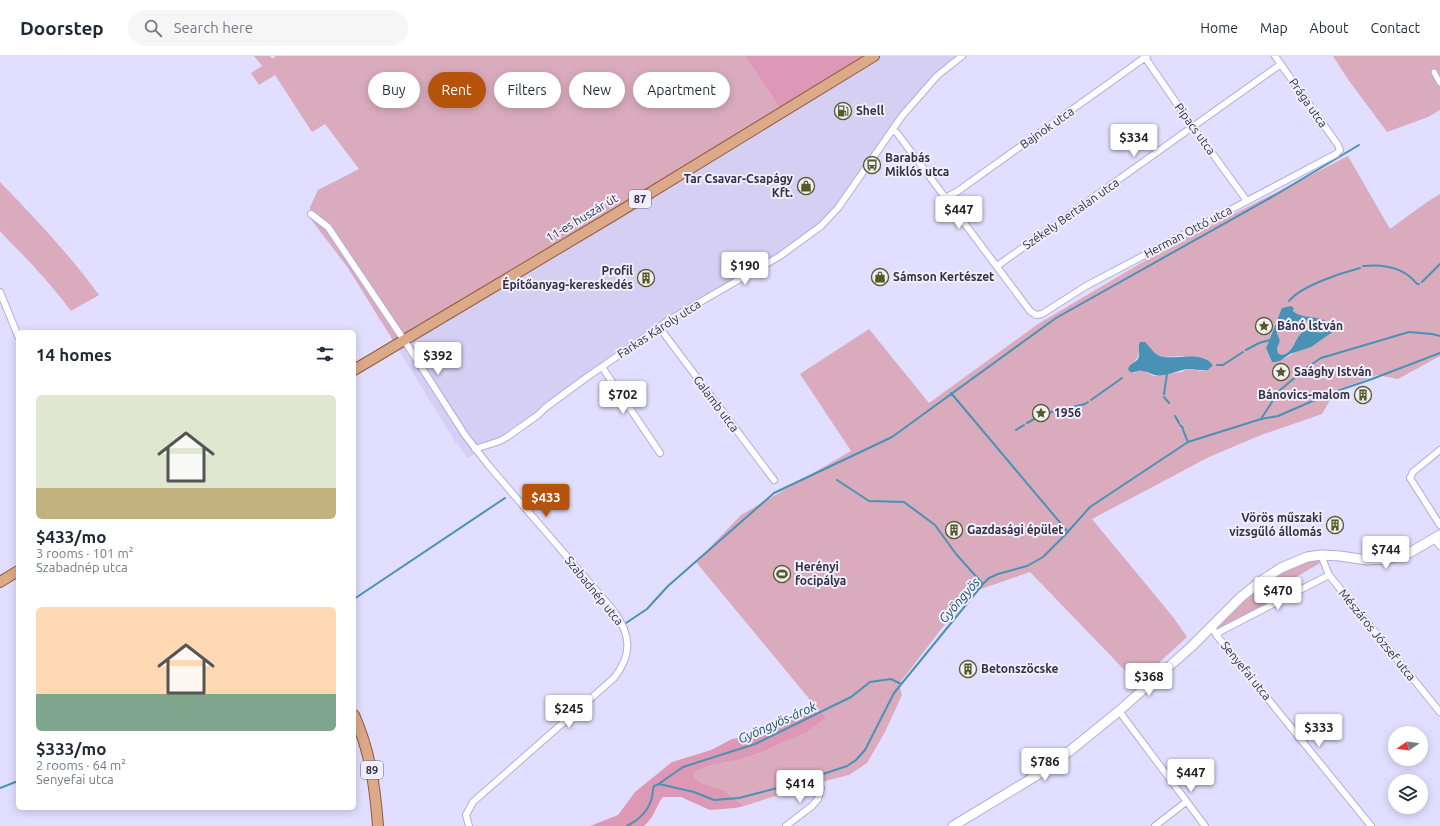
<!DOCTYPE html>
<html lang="en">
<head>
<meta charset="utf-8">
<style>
  body { margin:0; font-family:Ubuntu,sans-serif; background:#f6f6f7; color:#1f2937; height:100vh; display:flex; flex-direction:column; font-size:15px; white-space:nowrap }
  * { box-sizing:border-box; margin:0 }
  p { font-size:13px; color:#747a83 }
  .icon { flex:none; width:22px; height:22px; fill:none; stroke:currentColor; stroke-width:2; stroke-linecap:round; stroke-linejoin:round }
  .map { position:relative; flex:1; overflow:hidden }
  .drawer { position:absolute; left:16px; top:274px; width:340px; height:480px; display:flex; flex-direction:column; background:#fff; border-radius:6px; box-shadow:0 2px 10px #0003 }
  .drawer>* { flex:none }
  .banner { position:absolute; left:368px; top:16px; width:380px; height:36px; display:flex; gap:8px }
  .needle { width:26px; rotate:257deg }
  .buttons { position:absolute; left:1388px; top:670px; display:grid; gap:8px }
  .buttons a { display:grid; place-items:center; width:40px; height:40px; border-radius:50%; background:#fff; box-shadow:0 2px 10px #0003; font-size:20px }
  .price { position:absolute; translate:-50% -34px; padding:0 9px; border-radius:4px; background:#fff; color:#222; font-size:13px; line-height:26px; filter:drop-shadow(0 1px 2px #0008) }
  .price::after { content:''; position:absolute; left:50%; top:24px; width:12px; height:9px; margin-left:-6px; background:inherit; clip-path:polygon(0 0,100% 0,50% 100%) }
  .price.current { background:#b45309; color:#fff }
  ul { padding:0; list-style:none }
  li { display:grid; align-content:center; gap:8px; height:212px; padding:0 20px }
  li span { display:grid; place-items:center; height:124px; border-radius:6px; color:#555 }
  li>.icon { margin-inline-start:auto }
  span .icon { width:72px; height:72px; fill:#fffc; stroke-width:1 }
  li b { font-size:17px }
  h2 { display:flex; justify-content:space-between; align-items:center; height:48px; padding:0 20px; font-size:17px }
  .pill { padding:0 14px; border-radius:18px; background:#fff; box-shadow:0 2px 10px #0003; font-size:14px; line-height:36px }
  .pill.current { background:#b45309; color:#fff }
  header { display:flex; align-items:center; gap:24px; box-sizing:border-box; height:56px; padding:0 20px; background:#fff; border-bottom:1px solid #e0e1e3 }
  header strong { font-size:19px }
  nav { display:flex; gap:22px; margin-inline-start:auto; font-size:14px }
  .search { width:280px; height:36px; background:#f6f6f7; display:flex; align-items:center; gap:10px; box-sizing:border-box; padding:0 14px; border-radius:22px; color:#747a83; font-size:15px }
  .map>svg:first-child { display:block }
  .built { fill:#d5cff4 }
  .green { fill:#d9abbd; fill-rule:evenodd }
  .forest { fill:#dd98b5 }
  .water { fill:#4992b5; fill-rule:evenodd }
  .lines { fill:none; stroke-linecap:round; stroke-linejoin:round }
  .stream { stroke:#4992b5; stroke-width:2 }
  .pedestrian-casing { stroke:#b3abe0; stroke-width:7 }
  .minor-casing { stroke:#b3abe0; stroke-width:8 }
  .secondary-casing { stroke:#b3abe0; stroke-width:11 }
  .primary-casing { stroke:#925a3e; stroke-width:12 }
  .pedestrian { stroke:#fff; stroke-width:5 }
  .minor { stroke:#fff; stroke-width:6 }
  .secondary { stroke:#fff; stroke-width:9 }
  .primary { stroke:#dcaa89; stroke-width:10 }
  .labels { text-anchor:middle; stroke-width:4; stroke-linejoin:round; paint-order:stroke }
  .shield { fill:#efeef9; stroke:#6c697c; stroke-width:1 }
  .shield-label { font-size:11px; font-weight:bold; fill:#343046 }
  .street-label { font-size:12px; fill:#343046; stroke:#efeef9 }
  .poi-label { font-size:12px; font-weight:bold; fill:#343046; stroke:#efeef9; text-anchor:start }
  .water-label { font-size:13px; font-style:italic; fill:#16506a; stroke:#efeef9 }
</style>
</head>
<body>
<header>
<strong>Doorstep</strong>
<div class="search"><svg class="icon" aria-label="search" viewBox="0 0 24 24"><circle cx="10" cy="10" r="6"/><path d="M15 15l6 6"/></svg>Search here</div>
<nav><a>Home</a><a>Map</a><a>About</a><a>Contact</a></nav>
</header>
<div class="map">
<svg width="1440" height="770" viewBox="0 0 1440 770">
  <rect width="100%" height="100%" fill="#e2deff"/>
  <path class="built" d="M868 0H958L936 19 836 150 821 166 795 186 468 402 454 384 394 286Z"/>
  <path class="green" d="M254 0H270L272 3 276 0H745L780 52 673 121 394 286 348 212 310 162V151L318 134 359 113 325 68 312 76 275 19 259 29 251 17 262 10Z
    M1333 0H1440V54L1428 61 1387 76 1347 22Z
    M1348 100 1390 173 1427 146 1440 138V300L1398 323 1377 319 1356 327 1336 334 1322 358 1261 379 1209 401 1092 463 1173 561 1187 581 1137 627 1030 516 969 537 899 628 902 639 885 676 867 707 849 719 817 727 744 750 724 734 702 727 694 721V716L712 709 739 704 763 696 784 686 825 662 696 506 741 459 851 395 800 318 869 273 929 347 1038 268 1163 194ZM1294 252 1293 255C1298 259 1305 262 1311 261L1334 275 1280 305 1276 306H1272L1266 292 1277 263ZM1140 286H1145L1154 297 1163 301 1183 300 1213 308 1208 314 1202 315 1188 313 1181 316 1154 320 1144 315H1139L1134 317 1130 309C1139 303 1140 297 1140 286Z
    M0 126C35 162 69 198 99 239L71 255C60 240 48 226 35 212 24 199 11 188 0 175Z
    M1302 263 1322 271 1325 273 1324 276C1317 278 1311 272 1305 275 1294 279 1296 297 1281 299L1278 297 1277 292 1280 285 1277 277 1279 271C1283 269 1285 271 1289 270 1294 270 1298 266 1302 263Z
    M1319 503 1320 507 1286 527 1288 538 1219 576 1214 572 1261 528 1264 533 1277 526 1274 519 1296 508Z"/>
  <path class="forest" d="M745 0H868L780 52Z
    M813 647 826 662 806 676 763 696 739 704 712 709 694 716V721L702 727 724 734 744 750 735 752 710 754 681 741H663C658 747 657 752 653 759 651 763 648 766 644 770H590L618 759 635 736 672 706 711 694 732 683 758 678 782 666Z"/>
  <path class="water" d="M1291 250 1294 252 1293 255C1301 262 1311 260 1320 263 1325 264 1330 267 1335 269L1336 272 1334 275 1311 291 1290 298 1280 305 1276 306H1272L1266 292 1282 252ZM1302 263 1322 271 1325 273 1324 276C1317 278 1311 272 1305 275 1294 279 1296 297 1281 299L1278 297 1277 292 1280 285 1277 277 1279 271C1283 269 1285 271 1289 270 1294 270 1298 266 1302 263Z
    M1140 286H1145C1151 292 1155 300 1164 301 1178 303 1202 295 1213 309L1208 314C1200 315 1195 313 1189 313 1182 313 1171 318 1164 319 1153 321 1151 316 1142 315 1138 314 1135 317 1130 316L1128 313C1130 307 1135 307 1138 303 1141 297 1137 292 1140 286Z"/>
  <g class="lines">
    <path class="stream" d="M1363 210C1383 208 1404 211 1417 228H1419
      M1422 226 1440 208
      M1289 245C1301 230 1341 217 1360 212
      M1246 294 1259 287 1270 284
      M1217 309H1223L1243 296
      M951 337 1068 476
      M1164 338 1167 318
      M1164 341 1169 347
      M1091 344 1122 322
      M1047 357 1085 348 1088 346
      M1175 360 1179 367
      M1261 363 1279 335 1306 312 1321 302 1409 276 1432 278 1440 280
      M1027 367 1044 358
      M1180 369 1183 372
      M1016 374 1024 369
      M1183 374 1188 386
      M837 424 869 445 904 446 935 469 956 498 982 527
      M354 543 505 442
      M626 567 647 553 668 530 774 437 892 381 1056 262 1277 138 1359 89
      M660 727 683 711 755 688 851 641 870 626 891 623 901 628
      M0 732 18 725
      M627 770C637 765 647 756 651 745 653 740 652 735 654 730L659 728 694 736 714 744 739 742 793 728 847 710 856 704 865 694 894 637 983 528 989 522 998 518 1027 510 1043 501 1065 479 1090 451 1188 386 1261 363 1278 360 1331 337 1372 323 1440 297"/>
    <g class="pedestrian-casing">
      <path id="pedestrian" d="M1434 16 1440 27"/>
    </g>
    <g class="minor-casing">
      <path id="minor" d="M1144 0 1193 71 1247 145
        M892 74 897 77 1030 255 1036 259 1042 258 1086 230 1336 98 1340 94 1338 89 1275 0
        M945 142 958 135 1147 0
        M311 158 328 171 404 284 465 379 489 410 613 554C631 578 633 598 614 622L473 746 466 759 469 770
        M997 210 1281 8
        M0 236 18 280
        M659 271 774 424
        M602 311 660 397
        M475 393 500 385 507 381 538 359 545 352 583 324 669 264 780 200 821 170 838 152 902 60 937 20 962 0
        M1440 394 1413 416 1410 422 1440 469
        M1434 483 1440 490
        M1321 499 1329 519 1440 656
        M1212 571 1217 580 1371 770
        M1217 580 1219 576 1329 519
        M1119 655 1205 770
        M786 770 812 750 818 743 821 732
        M1155 770 1186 746"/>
    </g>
    <g class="secondary-casing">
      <path id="secondary" d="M953 770 1034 721 1071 694 1119 655 1191 591 1241 541 1261 525 1281 512 1307 501 1321 499 1340 500 1367 504 1388 503 1409 497 1440 479"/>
    </g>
    <g class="primary-casing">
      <path id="primary" d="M354 314 614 159 874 0
        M0 526 18 515
        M354 659C370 695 375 730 378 770"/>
    </g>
    <use href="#pedestrian" class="pedestrian"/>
    <use href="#minor" class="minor"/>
    <use href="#secondary" class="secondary"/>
    <use href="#primary" class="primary"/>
  </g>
  <defs>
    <g id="fuel-ring" transform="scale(0.9)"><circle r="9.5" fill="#efeef9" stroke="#575a27" stroke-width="1.5"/><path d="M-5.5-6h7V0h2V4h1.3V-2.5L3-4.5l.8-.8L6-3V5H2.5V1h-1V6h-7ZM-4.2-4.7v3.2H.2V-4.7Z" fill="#575a27"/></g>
    <g id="bus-ring" transform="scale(0.9)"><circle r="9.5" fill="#efeef9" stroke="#575a27" stroke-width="1.5"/><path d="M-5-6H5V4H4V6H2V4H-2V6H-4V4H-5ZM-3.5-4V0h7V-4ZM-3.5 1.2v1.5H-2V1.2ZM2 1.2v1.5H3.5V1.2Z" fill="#575a27"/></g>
    <g id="shop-ring" transform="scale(0.9)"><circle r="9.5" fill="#efeef9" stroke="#575a27" stroke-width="1.5"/><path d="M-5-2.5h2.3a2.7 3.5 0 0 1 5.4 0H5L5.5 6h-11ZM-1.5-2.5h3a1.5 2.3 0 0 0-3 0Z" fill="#575a27"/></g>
    <g id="building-ring" transform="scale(0.9)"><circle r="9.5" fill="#efeef9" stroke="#575a27" stroke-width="1.5"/><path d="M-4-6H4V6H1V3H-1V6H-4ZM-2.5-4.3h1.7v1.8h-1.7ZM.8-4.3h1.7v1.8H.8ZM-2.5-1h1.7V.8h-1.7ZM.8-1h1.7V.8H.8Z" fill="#575a27"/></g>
    <g id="sight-ring" transform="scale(0.9)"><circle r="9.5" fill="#efeef9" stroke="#575a27" stroke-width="1.5"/><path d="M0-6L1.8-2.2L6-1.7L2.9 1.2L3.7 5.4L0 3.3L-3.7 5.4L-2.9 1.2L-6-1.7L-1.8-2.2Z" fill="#575a27"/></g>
    <g id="stadium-ring" transform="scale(0.9)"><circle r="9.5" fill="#efeef9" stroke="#575a27" stroke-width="1.5"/><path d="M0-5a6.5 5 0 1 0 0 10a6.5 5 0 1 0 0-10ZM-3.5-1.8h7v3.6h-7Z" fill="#575a27"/></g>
  </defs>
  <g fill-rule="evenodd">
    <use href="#fuel-ring" x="843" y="55"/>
    <use href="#bus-ring" x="872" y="109"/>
    <use href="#shop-ring" x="806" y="130"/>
    <use href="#shop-ring" x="880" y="221"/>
    <use href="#building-ring" x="646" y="222"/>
    <use href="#sight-ring" x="1264" y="270"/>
    <use href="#sight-ring" x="1281" y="316"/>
    <use href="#building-ring" x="1363" y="339"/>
    <use href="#sight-ring" x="1041" y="357"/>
    <use href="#building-ring" x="1335" y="469"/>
    <use href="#building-ring" x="954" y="474"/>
    <use href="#stadium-ring" x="782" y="518"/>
    <use href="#building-ring" x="968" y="613"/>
  </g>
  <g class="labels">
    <g class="shield">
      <rect x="629" y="134" width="22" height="18" rx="3"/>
      <rect x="361" y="705" width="22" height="18" rx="3"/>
    </g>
    <g class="shield-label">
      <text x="640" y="147">87</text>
      <text x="372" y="718">89</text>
    </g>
    <g class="street-label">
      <text transform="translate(1308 47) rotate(55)" y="4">Prága utca</text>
      <text transform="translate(1047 72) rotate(-35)" y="4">Bajnok utca</text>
      <text transform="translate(1195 73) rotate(54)" y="4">Pipacs utca</text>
      <text transform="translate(1071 158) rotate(-35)" y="4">Székely Bertalan utca</text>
      <text transform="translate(582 162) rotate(-31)" y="4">11-es huszár út</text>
      <text transform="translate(1188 176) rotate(-28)" y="4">Herman Ottó utca</text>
      <text transform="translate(659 273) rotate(-33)" y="4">Farkas Károly utca</text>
      <text transform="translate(716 348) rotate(53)" y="4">Galamb utca</text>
      <text transform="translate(594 535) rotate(51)" y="4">Szabadnép utca</text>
      <text transform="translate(1377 579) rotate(51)" y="4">Mészáros József utca</text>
      <text transform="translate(1246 615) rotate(51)" y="4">Senyefai utca</text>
    </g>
    <g class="poi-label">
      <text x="856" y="59">Shell</text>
      <text x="885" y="106">Barabás<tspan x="885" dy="14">Miklós utca</tspan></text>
      <text x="793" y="127" text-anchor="end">Tar Csavar-Csapágy<tspan x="793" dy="14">Kft.</tspan></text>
      <text x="633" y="219" text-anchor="end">Profil<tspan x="633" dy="14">Építőanyag-kereskedés</tspan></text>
      <text x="893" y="225">Sámson Kertészet</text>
      <text x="1277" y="274">Bánó lstván</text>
      <text x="1294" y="320">Saághy István</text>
      <text x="1350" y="343" text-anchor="end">Bánovics-malom</text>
      <text x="1054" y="361">1956</text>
      <text x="1322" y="466" text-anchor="end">Vörös műszaki<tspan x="1322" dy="14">vizsgűló állomás</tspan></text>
      <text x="967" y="478">Gazdasági épület</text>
      <text x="795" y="515">Herényi<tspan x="795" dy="14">focipálya</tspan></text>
      <text x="981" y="617">Betonszöcske</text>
    </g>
    <g class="water-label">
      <text transform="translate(959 544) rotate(-49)" y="5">Gyöngyös</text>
      <text transform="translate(777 666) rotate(-24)" y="5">Gyöngyös-árok</text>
    </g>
  </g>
</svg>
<div class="buttons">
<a><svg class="needle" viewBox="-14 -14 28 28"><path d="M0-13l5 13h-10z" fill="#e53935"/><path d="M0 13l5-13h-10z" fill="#747a83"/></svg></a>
<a><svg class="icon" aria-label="layers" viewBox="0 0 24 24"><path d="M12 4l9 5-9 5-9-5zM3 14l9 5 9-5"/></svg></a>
</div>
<b class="price" style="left:1134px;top:102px">$334</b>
<b class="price" style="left:959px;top:174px">$447</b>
<b class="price" style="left:745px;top:230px">$190</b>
<b class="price" style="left:438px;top:320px">$392</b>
<b class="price" style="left:623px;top:359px">$702</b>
<b class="price current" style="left:546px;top:462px">$433</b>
<b class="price" style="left:1386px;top:514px">$744</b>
<b class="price" style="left:1278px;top:555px">$470</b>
<b class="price" style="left:1149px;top:641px">$368</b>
<b class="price" style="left:569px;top:673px">$245</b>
<b class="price" style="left:1319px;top:692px">$333</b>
<b class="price" style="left:1045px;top:726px">$786</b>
<b class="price" style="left:1191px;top:737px">$447</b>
<b class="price" style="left:800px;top:748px">$414</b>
<div class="banner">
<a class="pill">Buy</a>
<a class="pill current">Rent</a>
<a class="pill">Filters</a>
<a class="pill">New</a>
<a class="pill">Apartment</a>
</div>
<section class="drawer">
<h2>14 homes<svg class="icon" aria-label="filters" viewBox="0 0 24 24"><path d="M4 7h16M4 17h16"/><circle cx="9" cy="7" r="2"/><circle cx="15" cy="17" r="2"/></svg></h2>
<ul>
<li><span style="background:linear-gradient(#dfe7d0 75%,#c2b280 0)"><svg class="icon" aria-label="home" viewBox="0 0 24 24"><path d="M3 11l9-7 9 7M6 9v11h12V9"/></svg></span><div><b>$433/mo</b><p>3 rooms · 101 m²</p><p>Szabadnép utca</p></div></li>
<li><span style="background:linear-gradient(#ffd9b3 70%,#7fa58c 0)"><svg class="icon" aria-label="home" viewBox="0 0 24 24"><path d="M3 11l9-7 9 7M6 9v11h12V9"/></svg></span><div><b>$333/mo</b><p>2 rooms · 64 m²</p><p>Senyefai utca</p></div></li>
</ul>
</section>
</div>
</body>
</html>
